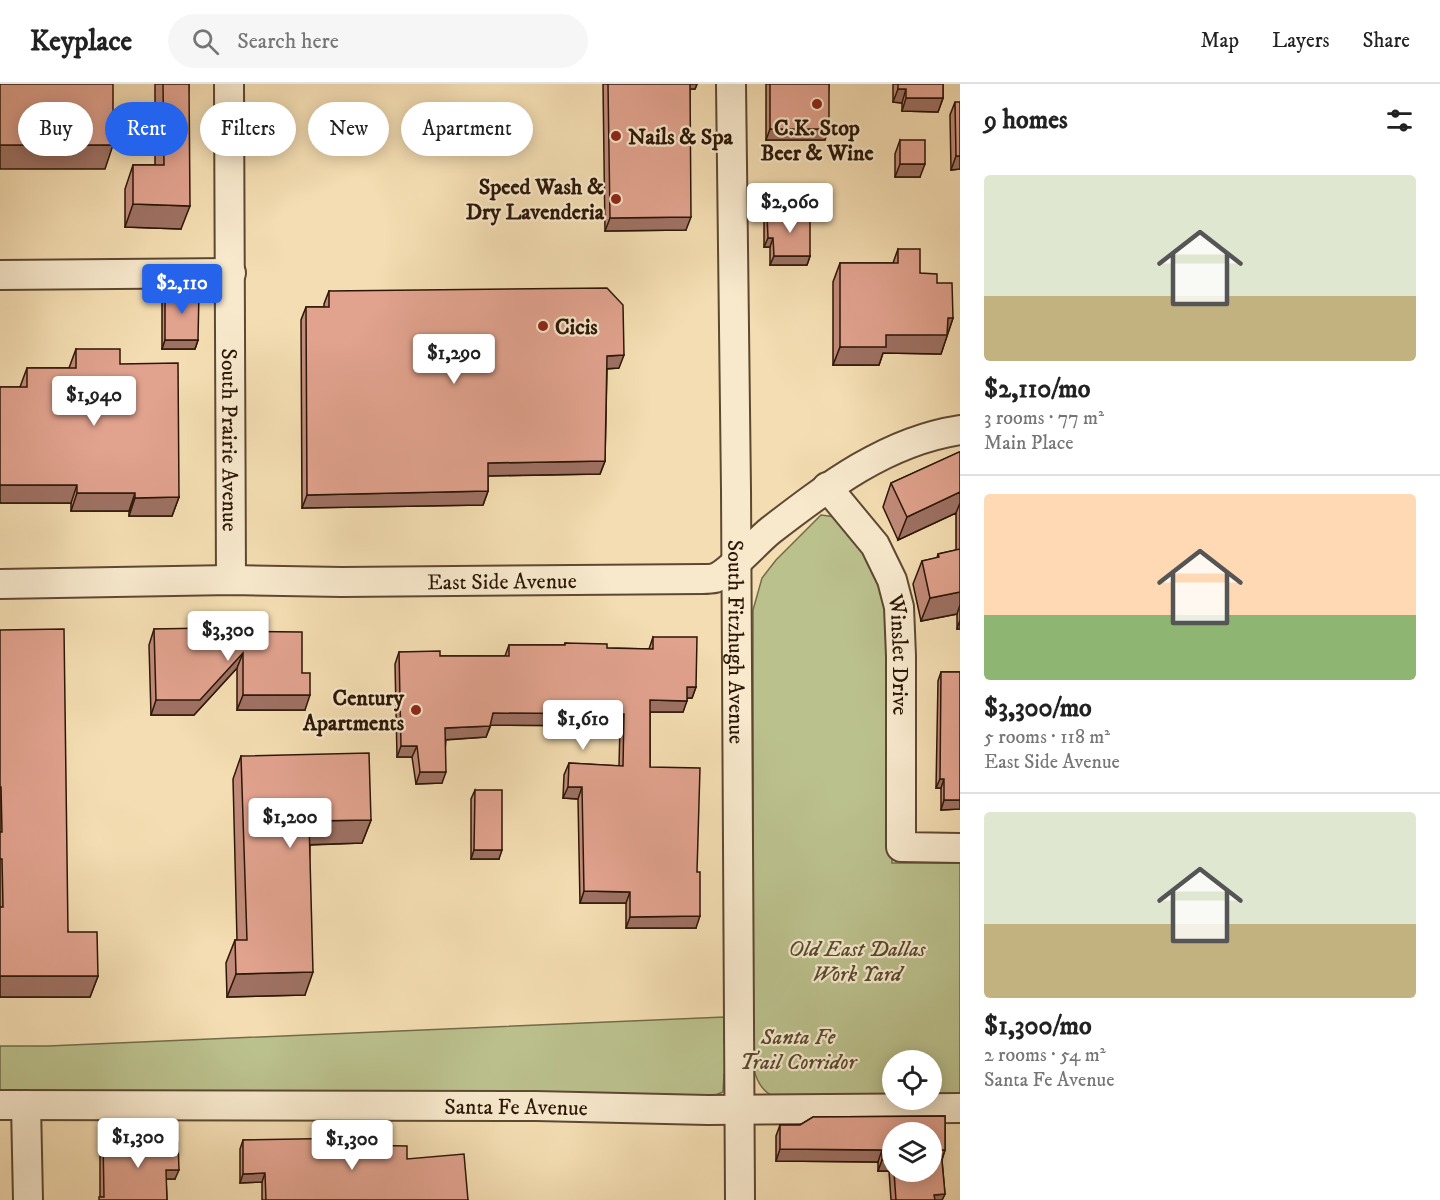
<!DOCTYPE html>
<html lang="en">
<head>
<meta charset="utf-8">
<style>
  body { margin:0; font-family:"IM FELL DW Pica",serif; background:#f6f6f6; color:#222; height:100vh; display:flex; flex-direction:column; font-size:22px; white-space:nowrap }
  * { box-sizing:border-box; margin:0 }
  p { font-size:20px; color:#767676 }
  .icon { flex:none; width:33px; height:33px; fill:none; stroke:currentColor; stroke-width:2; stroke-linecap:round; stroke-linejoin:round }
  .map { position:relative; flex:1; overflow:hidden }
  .side { display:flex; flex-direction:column; background:#fff; width:480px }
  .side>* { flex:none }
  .hud { position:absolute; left:18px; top:18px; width:570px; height:54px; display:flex; gap:12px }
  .tools { position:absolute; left:882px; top:966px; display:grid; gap:12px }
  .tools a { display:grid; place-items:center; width:60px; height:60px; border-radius:50%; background:#fff; box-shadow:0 3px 15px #0003; font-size:30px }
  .price { position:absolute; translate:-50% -51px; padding:0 14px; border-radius:6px; background:#fff; color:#222; font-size:20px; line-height:39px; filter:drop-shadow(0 2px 3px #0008) }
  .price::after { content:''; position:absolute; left:50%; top:36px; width:18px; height:14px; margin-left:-9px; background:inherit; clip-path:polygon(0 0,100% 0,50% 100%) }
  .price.selected { background:#2563eb; color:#fff }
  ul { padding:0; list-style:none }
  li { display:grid; align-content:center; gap:12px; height:318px; padding:0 24px }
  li+li { border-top:2px solid #e0e0e0 }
  li span { display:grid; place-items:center; height:186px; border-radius:6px; color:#555 }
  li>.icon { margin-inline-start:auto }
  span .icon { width:108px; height:108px; fill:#fffc; stroke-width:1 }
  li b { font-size:26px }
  h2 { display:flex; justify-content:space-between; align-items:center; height:72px; padding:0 24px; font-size:26px }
  .tag { padding:0 21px; border-radius:27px; background:#fff; box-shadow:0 3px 15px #0003; font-size:21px; line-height:54px }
  .tag.selected { background:#2563eb; color:#fff }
  header { display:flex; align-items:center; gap:36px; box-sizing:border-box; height:84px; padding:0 30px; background:#fff; border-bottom:2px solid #e0e0e0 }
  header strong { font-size:28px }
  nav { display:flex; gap:33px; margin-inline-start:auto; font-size:21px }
  .search { width:420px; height:54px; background:#f6f6f6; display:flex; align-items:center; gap:15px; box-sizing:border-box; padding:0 21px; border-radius:33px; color:#767676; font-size:22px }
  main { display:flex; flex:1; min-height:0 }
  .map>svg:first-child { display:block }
  .green { fill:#bbc18d; stroke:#736c4a; stroke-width:1.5 }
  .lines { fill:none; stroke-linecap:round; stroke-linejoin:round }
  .minor-casing { stroke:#5d4832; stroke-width:32 }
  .minor { stroke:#f8e9cd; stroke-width:28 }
  .wall { fill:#c28b7a; stroke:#2b1607; stroke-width:1.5; fill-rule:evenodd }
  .shaded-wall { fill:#9e7163; stroke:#2b1607; stroke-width:1.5 }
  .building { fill:#e1a28e; stroke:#2b1607; stroke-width:1.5 }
  .poi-dot { fill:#8f2418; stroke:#f8e9cd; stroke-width:2 }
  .labels { text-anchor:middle; stroke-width:4.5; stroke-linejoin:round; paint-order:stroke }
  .poi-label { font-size:22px; font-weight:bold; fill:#2b1607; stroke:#f8e9cd; text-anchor:start }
  .street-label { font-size:22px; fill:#2b1607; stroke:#f8e9cd }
  .park-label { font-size:22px; font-style:italic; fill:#56492f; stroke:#f8e9cd }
</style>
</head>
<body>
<header>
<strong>Keyplace</strong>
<div class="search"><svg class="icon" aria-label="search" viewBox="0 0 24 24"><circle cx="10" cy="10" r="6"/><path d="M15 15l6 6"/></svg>Search here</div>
<nav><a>Map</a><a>Layers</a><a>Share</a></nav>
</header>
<main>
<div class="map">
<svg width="960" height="1116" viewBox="0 0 960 1116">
  <rect width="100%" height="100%" fill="#f4ddb2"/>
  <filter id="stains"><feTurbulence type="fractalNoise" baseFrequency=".00333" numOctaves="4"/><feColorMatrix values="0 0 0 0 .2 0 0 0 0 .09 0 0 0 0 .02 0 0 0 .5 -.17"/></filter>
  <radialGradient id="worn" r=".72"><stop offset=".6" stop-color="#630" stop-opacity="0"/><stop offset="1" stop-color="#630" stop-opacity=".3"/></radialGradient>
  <path class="green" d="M821 431 836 433 851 447 884 498 890 564 892 779H960V1010H932V976H892V1011L773 1012C761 1007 755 993 753 981L724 990 723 1008 713 1012 0 1011V962H48L724 933V959L753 949V526L762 494 776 476Z"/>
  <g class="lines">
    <g class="minor-casing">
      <g id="minor">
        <path id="s1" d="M229 0 231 496"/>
        <path id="s2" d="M731 0 736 406 740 1116"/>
        <path d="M0 191 231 189"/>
        <path id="s3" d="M827 403 875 461 892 496 899 523 901 572V763L960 764"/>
        <path id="s4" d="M0 500 231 496 342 498 702 495C706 495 711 495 715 494 729 489 758 456 771 446 828 402 887 357 960 346"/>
        <path id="s5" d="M0 1021 536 1022 708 1026 960 1024"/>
        <path d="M26 1021 28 1116"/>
      </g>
    </g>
    <use href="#minor" class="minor"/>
  </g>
  <path class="wall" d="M155 0H189L181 145 125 143V105L133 81H155Z
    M603 0H697L695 5H690L686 146 605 147Z
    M766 0H829L825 56H766Z
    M893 0H943V14L938 28 902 27V19L893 18Z
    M955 18 960 85 951 86 950 31Z
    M900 56 920 93H895V70Z
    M767 130 810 172 807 181H770V163H764V139Z
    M898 165 920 189 937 199 953 234 941 270 883 269 879 281H833V198L840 179H893Z
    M165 207 198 256 195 265H162V216Z
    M329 207 619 284 607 285 605 377 600 390 488 392V407L483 421 302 424 301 236 306 223H324V220Z
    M76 265 120 280 179 413 172 432H129V427H71V419H0V303H20L27 284H69Z
    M960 368V545H957V530L921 537 913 500 922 477 937 474 938 470 956 466V429L898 456 883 423 891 399Z
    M154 545 207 547 302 589 305 626H237V584L194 631H151L149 561Z
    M0 546 68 848 98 892 90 913H0Z
    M653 553 696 603 692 614H687L683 628H650V683L696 844H626V819H580L578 715 563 714 564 691 569 679 619 682 620 642 491 641 486 653 446 656 442 699 416 700 412 673H397L395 580 399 568 440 572H505L509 561H565V559L607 564 649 565Z
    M941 588H960V725L941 726V704H936L938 597Z
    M241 672 371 736 362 759 310 761 305 911 227 913 226 879 235 856H237L233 695Z
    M475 706 499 775H471V715Z
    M945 1032V1066L942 1076 945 1110 942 1116H891L889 1087H878V1078L776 1077V1052L780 1041H800L813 1033ZM892 1048H932V1088H892Z
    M103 1056 166 1058 175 1095H166L167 1116 100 1113V1065Z
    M243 1056 356 1061 407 1075 468 1116H262V1098L240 1099V1065Z"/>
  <path class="shaded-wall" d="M687 0H697L695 5H685Z
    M898 5H906L902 19 893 18Z
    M906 14H943L938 28 902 27Z
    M770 45H829L825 56H766Z
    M0 61H113L105 85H0Z
    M956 72H960V85L951 86Z
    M900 80H925L920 93H895Z
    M133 120 190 122 181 145 125 143Z
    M691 133 686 146 605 147 610 134Z
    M768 154H773L770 163H764Z
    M774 172H810L807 181H770Z
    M948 234H953L941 270 883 269 879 281H833L840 263Z
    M165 256H198L195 265H162Z
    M624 271 619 284 602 285 607 272Z
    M605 377 600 390 483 392 488 379Z
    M0 401H77L71 419H0Z
    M488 407 483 421 302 424 307 411Z
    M960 408V419L956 429 898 456 907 433Z
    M77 409H135L129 427H71Z
    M179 413 172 432H129L135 414Z
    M960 508V521L957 530 921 537 930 514Z
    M960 536V545H957Z
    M243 569 237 584 194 631H151L156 616Z
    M687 603H696L692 614H683Z
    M243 611H310L305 626H237Z
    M650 616 687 617 683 628H646Z
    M493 629 624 630 620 642 489 641Z
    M490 642 486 653 441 656 445 644Z
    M401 662H417L412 673H397Z
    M420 688H446L442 699 416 700Z
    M940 695H944L941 704H936Z
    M568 703H582L578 715 563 714Z
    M944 716H960V725L941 726Z
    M371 736 362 759 300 761 309 737Z
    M474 766H502L499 775H471Z
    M584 807 630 808 626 819H580Z
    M700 832 696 844H626L630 833Z
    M313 888 305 911 227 913 236 890Z
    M0 892H98L90 913H0Z
    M780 1065 882 1066 878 1078 776 1077Z
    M941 1066H945L941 1078Z
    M882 1076H892L889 1087H878Z
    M166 1086H179L175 1095H163Z
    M265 1089 262 1098 240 1099 243 1090Z
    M945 1110 942 1116H933L934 1111Z"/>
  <path class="building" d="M0 0H113V61H0Z
    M163 0H189L190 122 133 120V81H164Z
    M608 0H690L691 133 610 134Z
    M770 0H829V45H770Z
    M898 0H943V14H906V5H898Z
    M955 18H960V72H956Z
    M900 56H925V80H900Z
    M767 130H810V172H774L773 154H768Z
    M898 165H920V189L937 190V199H952L953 234H948L947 251H886V263H840V179H898Z
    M607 204 623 221 624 271 607 272 605 377 488 379V407L307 411 306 223H329V207Z
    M165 207H199L198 256H165Z
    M76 265H120V280L178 279 179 413 135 414V409H77V401H0V303H27V284H76Z
    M959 368H960V408L907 433 891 399Z
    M960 465V508L930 514 922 477 939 473 938 470Z
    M207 544V547L302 548V589H310V611H243V569L200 616H156L154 545Z
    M64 545 68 848H97L98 892H0V823H3L2 775H0V748H2L1 703H0V546Z
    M653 553H697L696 603H687V617L650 616V683L700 684 697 788H700V832L630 833V808L584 807 582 703H568L569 679 623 682 624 630 493 629 490 642 445 644 446 688H420L417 662H401L399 568 440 567V572H509V561H565V559L607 560V564L653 565Z
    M941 588H960V716H944V695H940Z
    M369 669 371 736 309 737 313 888 236 890 235 856H247L241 672Z
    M475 706H502V766H474Z
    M945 1032V1066H941L945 1110 934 1111 935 1116H896L894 1088H932V1048H892V1076H882V1066L780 1065V1041H800L813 1033Z
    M356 1054V1061L407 1062V1075L464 1070 468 1116H266L265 1089 243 1090V1056Z
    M166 1055V1058H178L179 1086H166L167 1116H99V1113H104L103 1056Z"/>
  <g class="poi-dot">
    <circle cx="817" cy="20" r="6"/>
    <circle cx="616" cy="52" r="6"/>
    <circle cx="616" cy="115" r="6"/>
    <circle cx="543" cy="242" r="6"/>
    <circle cx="416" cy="626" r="6"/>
  </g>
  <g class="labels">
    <g class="poi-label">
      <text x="817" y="51" text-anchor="middle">C.K. Stop<tspan x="817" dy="25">Beer &amp; Wine</tspan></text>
      <text x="628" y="60">Nails &amp; Spa</text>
      <text x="604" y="110" text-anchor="end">Speed Wash &amp;<tspan x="604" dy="25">Dry Lavenderia</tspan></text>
      <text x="555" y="250">Cicis</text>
      <text x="404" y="621" text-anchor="end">Century<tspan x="404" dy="25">Apartments</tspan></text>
    </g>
    <g class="street-label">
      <text dy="8" stroke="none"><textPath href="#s1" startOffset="356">South Prairie Avenue</textPath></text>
      <text dy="8" stroke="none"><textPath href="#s4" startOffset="502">East Side Avenue</textPath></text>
      <text dy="8" stroke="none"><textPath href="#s2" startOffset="558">South Fitzhugh Avenue</textPath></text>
      <text dy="8" stroke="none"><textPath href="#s3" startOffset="190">Winslet Drive</textPath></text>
      <text dy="8" stroke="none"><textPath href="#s5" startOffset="516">Santa Fe Avenue</textPath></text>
    </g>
    <g class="park-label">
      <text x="857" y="872">Old East Dallas<tspan x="857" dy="25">Work Yard</tspan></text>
      <text x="798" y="960">Santa Fe<tspan x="798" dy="25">Trail Corridor</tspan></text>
    </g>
  </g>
  <rect width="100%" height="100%" filter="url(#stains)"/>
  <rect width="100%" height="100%" fill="url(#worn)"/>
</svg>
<div class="tools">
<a><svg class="icon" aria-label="locate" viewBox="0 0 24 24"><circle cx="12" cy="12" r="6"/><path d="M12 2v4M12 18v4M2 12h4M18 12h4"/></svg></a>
<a><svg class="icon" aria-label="layers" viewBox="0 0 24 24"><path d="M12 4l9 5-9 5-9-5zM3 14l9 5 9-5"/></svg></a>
</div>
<b class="price" style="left:790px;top:150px">$2,060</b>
<b class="price selected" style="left:182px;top:231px">$2,110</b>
<b class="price" style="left:454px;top:301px">$1,290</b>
<b class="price" style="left:94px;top:343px">$1,940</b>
<b class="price" style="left:228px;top:578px">$3,300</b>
<b class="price" style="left:583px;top:667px">$1,610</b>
<b class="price" style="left:290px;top:765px">$1,200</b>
<b class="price" style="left:138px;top:1085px">$1,300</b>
<b class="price" style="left:352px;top:1087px">$1,300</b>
<div class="hud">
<a class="tag">Buy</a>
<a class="tag selected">Rent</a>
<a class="tag">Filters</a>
<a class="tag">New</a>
<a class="tag">Apartment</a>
</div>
</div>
<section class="side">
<h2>9 homes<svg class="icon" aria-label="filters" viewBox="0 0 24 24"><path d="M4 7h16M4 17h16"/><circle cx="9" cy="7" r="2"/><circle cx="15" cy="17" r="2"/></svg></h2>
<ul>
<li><span style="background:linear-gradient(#dfe7d0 65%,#c2b280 0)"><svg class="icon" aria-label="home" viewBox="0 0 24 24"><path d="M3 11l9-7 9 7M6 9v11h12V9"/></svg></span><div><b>$2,110/mo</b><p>3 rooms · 77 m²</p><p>Main Place</p></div></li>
<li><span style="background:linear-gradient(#ffd9b3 65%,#8fb573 0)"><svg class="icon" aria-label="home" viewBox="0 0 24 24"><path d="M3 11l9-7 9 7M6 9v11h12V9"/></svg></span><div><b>$3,300/mo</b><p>5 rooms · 118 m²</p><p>East Side Avenue</p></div></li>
<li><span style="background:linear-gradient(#dfe7d0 60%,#c2b280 0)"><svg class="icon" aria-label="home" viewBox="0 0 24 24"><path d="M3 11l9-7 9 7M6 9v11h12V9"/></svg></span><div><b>$1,300/mo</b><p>2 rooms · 54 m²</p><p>Santa Fe Avenue</p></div></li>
</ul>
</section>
</main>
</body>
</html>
